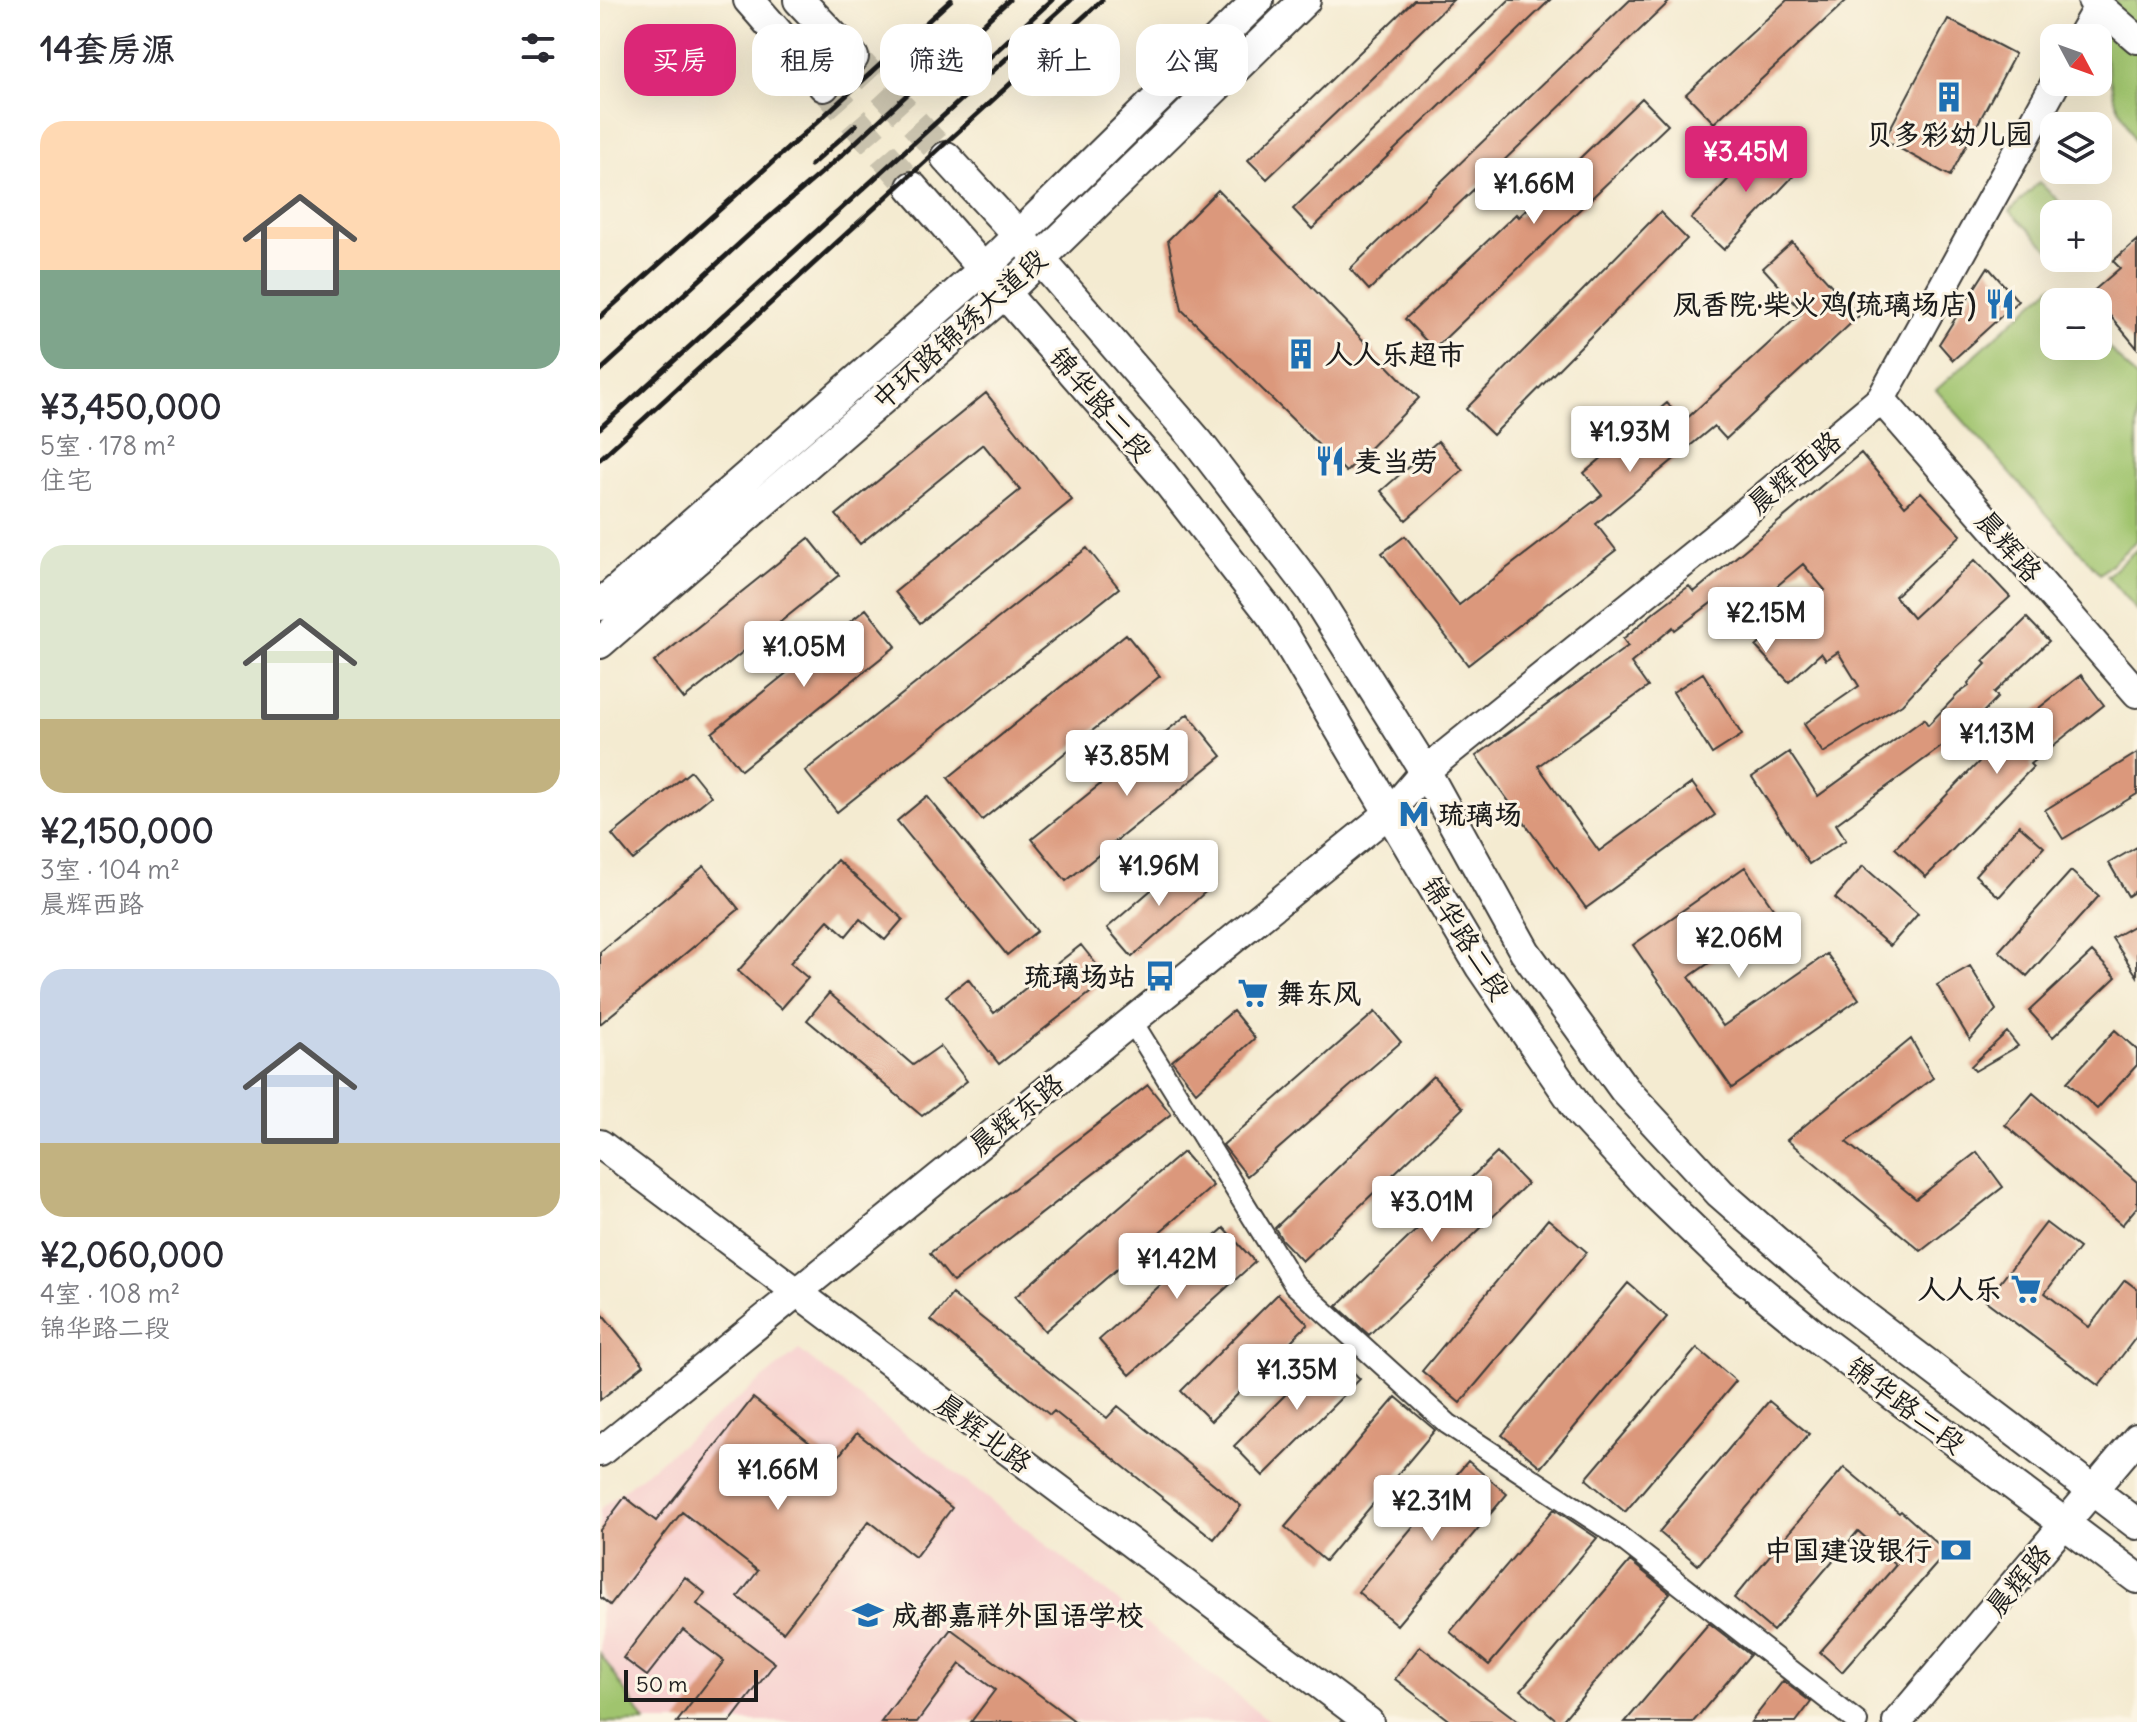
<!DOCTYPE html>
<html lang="zh">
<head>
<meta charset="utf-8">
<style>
  body { margin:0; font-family:Delius,"LXGW WenKai TC",sans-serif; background:#f2f2f3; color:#2b2b33; height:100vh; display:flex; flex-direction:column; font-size:30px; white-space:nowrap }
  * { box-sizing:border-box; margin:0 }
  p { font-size:26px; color:#7c7c81 }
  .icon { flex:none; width:44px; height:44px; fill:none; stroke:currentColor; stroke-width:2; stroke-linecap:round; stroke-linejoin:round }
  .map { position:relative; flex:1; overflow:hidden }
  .side { display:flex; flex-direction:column; background:#fff; width:600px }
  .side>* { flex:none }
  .hud { position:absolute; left:24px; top:24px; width:760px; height:72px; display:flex; gap:16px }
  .needle { width:52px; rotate:131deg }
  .buttons { position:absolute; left:1440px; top:24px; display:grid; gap:16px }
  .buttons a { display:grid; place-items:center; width:72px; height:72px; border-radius:16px; background:#fff; box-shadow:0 8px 32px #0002; font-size:40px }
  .scale { position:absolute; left:24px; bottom:20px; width:134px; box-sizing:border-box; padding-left:8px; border:4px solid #1c1c1c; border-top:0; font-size:22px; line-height:28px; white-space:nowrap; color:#1c1c1c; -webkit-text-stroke:6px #fcf5e5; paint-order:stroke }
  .price { position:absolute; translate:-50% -68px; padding:0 18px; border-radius:8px; background:#fff; color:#222; font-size:26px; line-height:52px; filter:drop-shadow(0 2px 4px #0008) }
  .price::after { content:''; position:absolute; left:50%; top:48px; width:24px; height:18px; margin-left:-12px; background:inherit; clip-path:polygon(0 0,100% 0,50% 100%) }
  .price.current { background:#db2777; color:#fff }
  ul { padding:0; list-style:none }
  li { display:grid; align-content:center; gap:16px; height:424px; padding:0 40px }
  li span { display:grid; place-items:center; height:248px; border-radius:24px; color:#555 }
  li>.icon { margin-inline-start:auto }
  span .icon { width:144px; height:144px; fill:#fffc; stroke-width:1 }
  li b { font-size:34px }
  h2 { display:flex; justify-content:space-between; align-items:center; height:96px; padding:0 40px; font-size:34px }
  .pill { padding:0 28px; border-radius:24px; background:#fff; box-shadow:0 8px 32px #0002; font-size:28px; line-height:72px }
  .pill.current { background:#db2777; color:#fff }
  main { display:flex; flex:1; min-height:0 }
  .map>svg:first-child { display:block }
  .built { fill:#f7d0cf }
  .green { fill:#a0c46e; stroke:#5e7045; stroke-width:2 }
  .building { fill:#db987c }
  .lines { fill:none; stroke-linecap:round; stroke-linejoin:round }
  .primary-tunnel { stroke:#c9c2ad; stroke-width:30; stroke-dasharray:30 15; stroke-linecap:butt }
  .street-casing { stroke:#3c3b37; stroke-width:24 }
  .secondary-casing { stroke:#3c3b37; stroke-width:32 }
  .primary-casing { stroke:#3c3b37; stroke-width:34 }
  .street { stroke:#fff; stroke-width:20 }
  .secondary { stroke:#fff; stroke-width:28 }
  .primary { stroke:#fff; stroke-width:30 }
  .rail { stroke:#1c1c1c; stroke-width:5 }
  .labels { text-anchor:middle; stroke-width:6; stroke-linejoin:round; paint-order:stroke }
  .poi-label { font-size:28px; font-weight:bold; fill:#1c1c1c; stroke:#fcf5e5; text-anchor:start }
  .street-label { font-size:28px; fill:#1c1c1c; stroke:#fcf5e5 }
</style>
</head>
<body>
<main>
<section class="side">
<h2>14套房源<svg class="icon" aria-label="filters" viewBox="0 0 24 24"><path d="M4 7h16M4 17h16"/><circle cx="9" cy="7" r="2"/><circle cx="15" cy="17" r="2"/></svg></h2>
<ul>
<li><span style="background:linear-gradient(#ffd9b3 60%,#7fa58c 0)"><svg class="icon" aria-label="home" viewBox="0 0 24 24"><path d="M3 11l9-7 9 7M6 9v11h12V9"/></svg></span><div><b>¥3,450,000</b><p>5室 · 178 m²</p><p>住宅</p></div></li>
<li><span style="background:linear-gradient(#dfe7d0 70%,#c2b280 0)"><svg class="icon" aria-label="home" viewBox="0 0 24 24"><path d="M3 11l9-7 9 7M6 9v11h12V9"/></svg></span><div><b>¥2,150,000</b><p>3室 · 104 m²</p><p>晨辉西路</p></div></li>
<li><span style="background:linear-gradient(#c9d6e8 70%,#c2b280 0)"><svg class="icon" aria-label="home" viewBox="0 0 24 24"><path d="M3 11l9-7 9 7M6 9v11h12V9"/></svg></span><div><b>¥2,060,000</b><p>4室 · 108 m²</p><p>锦华路二段</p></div></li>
</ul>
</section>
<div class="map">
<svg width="1537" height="1722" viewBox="0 0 1537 1722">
  <rect width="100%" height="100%" fill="#fcf5e5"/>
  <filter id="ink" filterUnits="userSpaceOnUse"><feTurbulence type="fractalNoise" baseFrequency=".0125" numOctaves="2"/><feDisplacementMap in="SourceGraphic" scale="16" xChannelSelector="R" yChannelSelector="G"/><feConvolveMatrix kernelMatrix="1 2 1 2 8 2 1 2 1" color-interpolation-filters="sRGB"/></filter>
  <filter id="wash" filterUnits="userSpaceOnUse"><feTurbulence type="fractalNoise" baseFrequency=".006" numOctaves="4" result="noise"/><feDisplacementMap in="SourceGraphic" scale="32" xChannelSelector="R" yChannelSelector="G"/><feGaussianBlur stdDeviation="1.8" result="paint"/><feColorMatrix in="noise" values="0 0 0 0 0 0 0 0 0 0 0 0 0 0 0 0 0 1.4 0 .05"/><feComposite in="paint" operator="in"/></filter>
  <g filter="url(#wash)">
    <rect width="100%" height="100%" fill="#f4ebd1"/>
    <path class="built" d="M199 1350 671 1722H0V1509Z"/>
    <path class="green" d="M1492 0H1537V146L1514 97Z
      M1439 182 1472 214H1454V254L1410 211Z
      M1453 285 1468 302H1454V346H1498V336L1537 379V540L1500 574 1336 390Z
      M1537 549V611L1507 576Z
      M0 1653 45 1722H0Z"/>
    <g id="blocks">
      <path class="building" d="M814 0H853L667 179 648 160Z
        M909 0H950L712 229 693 209Z
        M1030 0H1071L769 290 750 269Z
        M1187 0H1247L1114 123 1086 94Z
        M1348 19 1415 54 1350 176 1284 140Z
        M1042 98 1068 125 834 349 805 319 916 214 919 217Z
        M1167 138 1200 169 1124 250 1091 219Z
        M618 190 819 398 746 472 582 310 568 240Z
        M1060 212 1087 239 893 435 866 409Z
        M1537 240V348L1491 293 1520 268 1513 261Z
        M1192 242 1259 316 1126 439 1114 426 996 524 1016 550 868 665 782 553 805 536 859 605 1002 495 984 473 1067 403 1083 422 1203 312 1163 268Z
        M1388 267 1418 301 1353 360 1339 344Z
        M386 393 472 500 320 623 295 592 420 490 383 444 260 544 236 515Z
        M838 441 863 470 806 520 781 491Z
        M1261 453 1305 506 1321 492 1361 535 1295 596 1313 618 1375 560 1410 597 1334 667 1335 669 1302 704 1223 753 1204 724 1259 686 1238 652 1226 660 1221 653 1189 682 1156 647 1187 617 1225 590 1203 564 1132 624 1114 601 1075 630 1073 627 1031 663 1048 687 938 766 999 851 1092 783 1115 815 986 908 876 756 1028 646 1023 639 1057 610 1089 586 1094 592Z
        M209 538 239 575 84 699 54 662Z
        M487 548 519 588 237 812 205 771Z
        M266 609 296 646 141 770 112 733Z
        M1427 618 1449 641 1394 693 1398 697 1358 738 1356 736 1236 824 1246 840 1209 864 1152 777 1189 752 1218 796 1324 719 1328 725 1358 694 1369 686 1368 683 1386 664 1383 661Z
        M526 634 560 676 382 820 348 778Z
        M1103 673 1142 735 1112 754 1073 692Z
        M1481 675 1504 705 1430 764 1433 767 1326 877 1295 848 1407 733Z
        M588 714 622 756 466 881 432 839Z
        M1537 753V794L1463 839 1445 810Z
        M91 771 111 796 33 860 12 835Z
        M327 796 437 931 407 955 297 821Z
        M1419 825 1444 847 1399 897 1375 875Z
        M1537 847V890L1528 896 1509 863Z
        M587 859 611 887 532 957 507 928Z
        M237 860 303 919 285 940 260 919 246 936 228 920 190 963 208 978 181 1009 138 971Z
        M104 866 139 909 0 1024V952Z
        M1263 866 1318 914 1290 946 1235 898Z
        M1145 867 1178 915 1089 977 1123 1026 1227 954 1259 999 1132 1088 1033 945Z
        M1471 871 1499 896 1427 976 1399 951Z
        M1537 924V976L1512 938Z
        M481 945 508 979 399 1064 346 996 368 979 394 1013Z
        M1492 952 1516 977 1453 1037 1429 1011Z
        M1370 966 1396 1010 1370 1040 1337 985Z
        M229 993 313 1065 340 1046 367 1081 322 1116 207 1020Z
        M633 1011 655 1038 596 1092 572 1061Z
        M775 1012 801 1042 647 1176 623 1145Z
        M1515 1030 1537 1050V1065L1497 1109 1467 1082Z
        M1407 1032 1418 1046 1375 1071 1371 1066Z
        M1311 1039 1333 1078 1246 1142 1316 1199 1377 1152 1403 1187 1321 1251 1187 1140Z
        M833 1076 863 1108 702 1261 682 1240 675 1228Z
        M548 1085 571 1114 353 1282 330 1253Z
        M1433 1093 1537 1182V1207L1522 1225 1405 1125Z
        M583 1152 613 1186 445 1331 415 1297Z
        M897 1153 927 1184 769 1335 737 1306Z
        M948 1219 987 1252 860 1403 822 1371Z
        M1446 1223 1479 1248 1445 1293 1489 1327 1525 1280 1537 1289V1336L1499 1386 1386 1301Z
        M624 1228 655 1262 530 1375 499 1340Z
        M1028 1283 1067 1317 941 1467 902 1435Z
        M352 1294 507 1418 518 1406 641 1506 614 1539 454 1411 450 1415 331 1320Z
        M678 1294 708 1324 611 1421 581 1391Z
        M0 1311 44 1365 0 1400Z
        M1097 1348 1136 1381 1025 1512 986 1479Z
        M731 1349 760 1379 663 1476 634 1446Z
        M796 1397 835 1430 725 1561 685 1527Z
        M153 1398 234 1462 257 1433 352 1508 315 1557 269 1521 183 1632 138 1597 158 1571 82 1512 10 1605 0 1597V1530L25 1497 56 1521Z
        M1169 1401 1209 1434 1098 1565 1059 1532Z
        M868 1461 907 1494 797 1625 758 1592Z
        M1244 1467 1299 1513 1301 1511 1347 1552 1242 1672 1220 1652 1296 1565 1258 1531 1173 1631 1134 1598Z
        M954 1509 997 1538 889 1665 850 1632Z
        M1030 1561 1070 1593 961 1722H959L921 1690Z
        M85 1577 105 1593 97 1604 175 1663 130 1722H77L124 1661 83 1630 47 1676 23 1658Z
        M1109 1623 1150 1655 1093 1722H1025Z
        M351 1629 476 1722H371L395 1690 360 1664 317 1722H281Z
        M820 1646 866 1682 919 1722H851L795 1679Z
        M1183 1681 1211 1702 1196 1722H1151Z"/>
    </g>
  </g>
  <g filter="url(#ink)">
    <use href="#blocks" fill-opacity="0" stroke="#3c3b37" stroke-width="2"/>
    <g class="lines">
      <path class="primary-tunnel" d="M253 57 346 157
        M224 86 312 187"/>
      <g class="street-casing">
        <path id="street" d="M531 1020 694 1284 848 1424 1017 1535 1257 1722"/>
      </g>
      <g class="secondary-casing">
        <path id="secondary" d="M1492 0 1537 39
          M1480 38 1499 5
          M1281 399 1537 693
          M0 1144 769 1722
          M0 1452 790 812 825 771 1112 540 1281 399 1456 82
          M1297 1722 1537 1438"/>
      </g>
      <g class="primary-casing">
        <path id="primary" d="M149 0 224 86
          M199 0 253 57
          M346 157 439 258 598 442 711 589 825 771 925 952 1024 1089 1120 1193 1239 1297 1537 1524
          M312 187 562 474 674 618 881 967 981 1113 1056 1194 1136 1271 1219 1339 1537 1578
          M0 605 383 270 658 0
          M0 643 405 293 705 0"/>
      </g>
      <use href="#street" class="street"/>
      <use href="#secondary" class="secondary"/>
      <use href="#primary" class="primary"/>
      <path class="rail" d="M349 94 452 0
        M211 165 256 125
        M0 317 215 124 351 0
        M0 371 152 232 242 155 409 0
        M0 428 471 0
        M0 459 502 0"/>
    </g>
  </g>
  <defs>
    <g id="building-bare" transform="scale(2.4)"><path d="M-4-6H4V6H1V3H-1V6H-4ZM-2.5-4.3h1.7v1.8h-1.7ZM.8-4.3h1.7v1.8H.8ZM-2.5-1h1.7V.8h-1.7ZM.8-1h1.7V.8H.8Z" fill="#1f6fb2" stroke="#fcf5e5" stroke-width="2.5" paint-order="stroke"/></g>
    <g id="restaurant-bare" transform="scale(2.4)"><path d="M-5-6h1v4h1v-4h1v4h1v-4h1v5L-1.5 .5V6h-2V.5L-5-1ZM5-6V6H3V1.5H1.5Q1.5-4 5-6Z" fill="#1f6fb2" stroke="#fcf5e5" stroke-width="2.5" paint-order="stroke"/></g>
    <g id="metro-bare" transform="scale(2.4)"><path d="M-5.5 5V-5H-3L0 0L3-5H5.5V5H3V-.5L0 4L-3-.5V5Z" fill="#1f6fb2" stroke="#fcf5e5" stroke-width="2.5" paint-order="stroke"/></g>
    <g id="bus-bare" transform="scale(2.4)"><path d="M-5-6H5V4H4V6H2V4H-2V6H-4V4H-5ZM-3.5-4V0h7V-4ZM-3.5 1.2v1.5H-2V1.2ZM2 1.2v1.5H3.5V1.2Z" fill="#1f6fb2" stroke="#fcf5e5" stroke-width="2.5" paint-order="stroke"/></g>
    <g id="supermarket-bare" transform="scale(2.4)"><path d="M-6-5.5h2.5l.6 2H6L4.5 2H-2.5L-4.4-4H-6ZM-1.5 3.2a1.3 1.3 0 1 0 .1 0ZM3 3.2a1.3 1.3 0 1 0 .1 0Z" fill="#1f6fb2" stroke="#fcf5e5" stroke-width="2.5" paint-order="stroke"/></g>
    <g id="bank-bare" transform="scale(2.4)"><path d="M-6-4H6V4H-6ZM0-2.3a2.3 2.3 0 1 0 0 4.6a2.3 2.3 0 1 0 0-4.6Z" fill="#1f6fb2" stroke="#fcf5e5" stroke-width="2.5" paint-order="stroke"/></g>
    <g id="school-bare" transform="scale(2.4)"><path d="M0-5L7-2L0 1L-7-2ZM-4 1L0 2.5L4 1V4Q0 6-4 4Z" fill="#1f6fb2" stroke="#fcf5e5" stroke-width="2.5" paint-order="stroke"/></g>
  </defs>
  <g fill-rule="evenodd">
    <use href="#building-bare" x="1349" y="97"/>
    <use href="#restaurant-bare" x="1400" y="304"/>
    <use href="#building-bare" x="701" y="354"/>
    <use href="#restaurant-bare" x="730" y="461"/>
    <use href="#metro-bare" x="814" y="814"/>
    <use href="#bus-bare" x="560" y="976"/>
    <use href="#supermarket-bare" x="653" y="993"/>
    <use href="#supermarket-bare" x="1426" y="1289"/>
    <use href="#bank-bare" x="1356" y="1550"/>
    <use href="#school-bare" x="268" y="1615"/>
  </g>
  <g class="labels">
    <g class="poi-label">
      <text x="1349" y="144" text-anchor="middle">贝多彩幼儿园</text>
      <text x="1376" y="314" text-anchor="end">凤香院·柴火鸡(琉璃场店)</text>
      <text x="725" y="364">人人乐超市</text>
      <text x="754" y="471">麦当劳</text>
      <text x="838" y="824">琉璃场</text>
      <text x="536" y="986" text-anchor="end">琉璃场站</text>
      <text x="677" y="1003">舞东风</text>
      <text x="1402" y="1299" text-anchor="end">人人乐</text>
      <text x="1332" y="1560" text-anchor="end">中国建设银行</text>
      <text x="292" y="1625">成都嘉祥外国语学校</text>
    </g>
    <g class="street-label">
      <text transform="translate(359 329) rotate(-42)" y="10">中环路锦绣大道段</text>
      <text transform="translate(501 404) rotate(49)" y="10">锦华路二段</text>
      <text transform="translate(1194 472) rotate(-40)" y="10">晨辉西路</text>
      <text transform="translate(1409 546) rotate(49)" y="10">晨辉路</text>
      <text transform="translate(866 938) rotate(58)" y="10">锦华路二段</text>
      <text transform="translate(416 1114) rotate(-39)" y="10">晨辉东路</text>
      <text transform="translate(1306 1405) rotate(37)" y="10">锦华路二段</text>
      <text transform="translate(384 1433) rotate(37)" y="10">晨辉北路</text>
      <text transform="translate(1418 1580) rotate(-50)" y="10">晨辉路</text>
    </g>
  </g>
</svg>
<div class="buttons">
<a><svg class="needle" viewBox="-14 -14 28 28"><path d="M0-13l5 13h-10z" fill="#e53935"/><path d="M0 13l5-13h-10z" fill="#7c7c81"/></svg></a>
<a><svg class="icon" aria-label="layers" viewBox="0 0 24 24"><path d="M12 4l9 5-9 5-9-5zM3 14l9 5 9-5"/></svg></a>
<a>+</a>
<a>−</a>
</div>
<div class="scale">50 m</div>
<b class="price current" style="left:1146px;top:194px">¥3.45M</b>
<b class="price" style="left:934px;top:226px">¥1.66M</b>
<b class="price" style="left:1030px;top:474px">¥1.93M</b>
<b class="price" style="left:1166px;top:655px">¥2.15M</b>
<b class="price" style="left:204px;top:689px">¥1.05M</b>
<b class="price" style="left:1397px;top:776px">¥1.13M</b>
<b class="price" style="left:527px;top:798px">¥3.85M</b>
<b class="price" style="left:559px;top:908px">¥1.96M</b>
<b class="price" style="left:1139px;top:980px">¥2.06M</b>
<b class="price" style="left:832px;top:1244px">¥3.01M</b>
<b class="price" style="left:577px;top:1301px">¥1.42M</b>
<b class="price" style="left:697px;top:1412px">¥1.35M</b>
<b class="price" style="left:178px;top:1512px">¥1.66M</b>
<b class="price" style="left:832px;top:1543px">¥2.31M</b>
<div class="hud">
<a class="pill current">买房</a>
<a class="pill">租房</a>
<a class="pill">筛选</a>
<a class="pill">新上</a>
<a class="pill">公寓</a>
</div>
</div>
</main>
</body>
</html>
